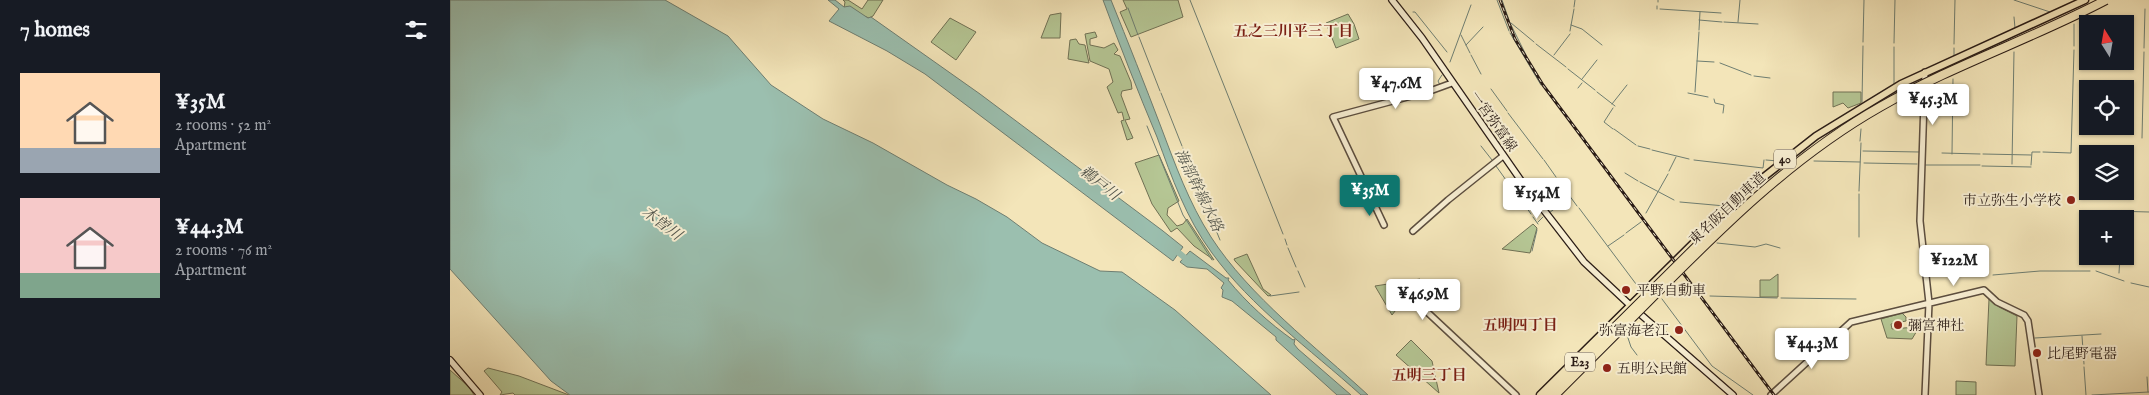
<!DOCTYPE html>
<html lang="en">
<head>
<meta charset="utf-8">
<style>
  body { margin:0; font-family:"IM FELL English","Noto Serif JP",serif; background:#20242c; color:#f1f3f6; height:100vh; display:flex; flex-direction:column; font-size:19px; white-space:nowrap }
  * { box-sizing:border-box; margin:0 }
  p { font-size:16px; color:#9ea1a6 }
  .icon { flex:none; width:28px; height:28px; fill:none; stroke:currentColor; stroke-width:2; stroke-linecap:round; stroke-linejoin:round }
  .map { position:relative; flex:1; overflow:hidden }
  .side { display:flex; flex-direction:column; background:#171b24; width:450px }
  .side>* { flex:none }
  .needle { width:32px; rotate:349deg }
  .tools { position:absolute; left:1629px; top:15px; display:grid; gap:10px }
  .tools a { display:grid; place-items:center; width:55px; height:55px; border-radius:0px; background:#171b24; box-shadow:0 1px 4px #0004; font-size:25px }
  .price { position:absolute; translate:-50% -42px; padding:0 11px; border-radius:5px; background:#fff; color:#222; font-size:16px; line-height:32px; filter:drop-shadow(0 1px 2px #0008) }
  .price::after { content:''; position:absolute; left:50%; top:30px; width:15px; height:11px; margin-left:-8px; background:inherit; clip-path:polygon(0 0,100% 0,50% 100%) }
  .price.current { background:#0f766e; color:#fff }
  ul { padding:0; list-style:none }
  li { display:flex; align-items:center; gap:15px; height:125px; padding:0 20px }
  li span { display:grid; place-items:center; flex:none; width:140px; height:100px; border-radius:0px; color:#555 }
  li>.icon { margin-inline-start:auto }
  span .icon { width:60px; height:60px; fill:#fffc; stroke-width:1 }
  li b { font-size:21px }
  h2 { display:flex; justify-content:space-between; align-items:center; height:60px; padding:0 20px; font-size:21px }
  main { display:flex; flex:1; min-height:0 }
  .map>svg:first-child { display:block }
  .green { fill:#b5c694; stroke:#707155 }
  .water { fill:#9bbfaf; stroke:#6e7e72 }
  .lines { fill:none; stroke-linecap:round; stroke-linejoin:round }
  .stream { stroke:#6e7e72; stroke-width:1 }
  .river { stroke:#9bbfaf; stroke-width:6 }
  .tertiary-casing { stroke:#5c4e3f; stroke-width:8 }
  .secondary-casing { stroke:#2a1c16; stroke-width:8 }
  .primary-casing { stroke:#2a1c16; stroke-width:9 }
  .motorway-casing { stroke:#2a1c16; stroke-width:10 }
  .tertiary { stroke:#f7eed2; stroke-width:5 }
  .secondary { stroke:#f7eed2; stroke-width:5.5 }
  .primary { stroke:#f3e5b9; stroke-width:6 }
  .motorway { stroke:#f3e5b9; stroke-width:8 }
  .rail-casing { stroke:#2a1c16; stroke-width:3 }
  .rail { stroke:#f7eed2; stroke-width:1; stroke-dasharray:4; stroke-linecap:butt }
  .motorway-bridge-casing { stroke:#2a1c16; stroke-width:10; stroke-linecap:butt }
  .motorway-bridge { stroke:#f3e5b9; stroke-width:8 }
  .poi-dot { fill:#8f2418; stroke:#f7eed2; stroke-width:2 }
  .labels { text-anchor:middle; stroke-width:4; stroke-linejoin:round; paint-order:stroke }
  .shield { fill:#f7eed2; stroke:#685b4e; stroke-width:1 }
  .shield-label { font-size:12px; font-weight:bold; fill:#2a1c16 }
  .street-label { font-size:14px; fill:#2a1c16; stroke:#f7eed2 }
  .poi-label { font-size:14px; fill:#2a1c16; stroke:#f7eed2; text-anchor:start }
  .neighbourhood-label { font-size:15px; font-weight:bold; fill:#7a1f14; stroke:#f7eed2 }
  .water-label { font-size:15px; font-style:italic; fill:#52554c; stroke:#f7eed2 }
</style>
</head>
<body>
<main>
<section class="side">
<h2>7 homes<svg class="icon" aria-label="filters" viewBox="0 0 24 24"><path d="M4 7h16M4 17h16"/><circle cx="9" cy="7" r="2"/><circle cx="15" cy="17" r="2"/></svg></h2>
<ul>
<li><span style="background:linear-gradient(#ffd9b3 75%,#9aa5b1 0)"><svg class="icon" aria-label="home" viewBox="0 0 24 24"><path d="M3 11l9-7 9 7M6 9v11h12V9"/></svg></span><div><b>¥35M</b><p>2 rooms · 52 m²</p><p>Apartment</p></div></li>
<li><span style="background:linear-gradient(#f6c9c9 75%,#7fa58c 0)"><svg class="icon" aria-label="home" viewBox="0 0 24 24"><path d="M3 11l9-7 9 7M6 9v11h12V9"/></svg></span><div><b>¥44.3M</b><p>2 rooms · 76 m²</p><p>Apartment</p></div></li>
</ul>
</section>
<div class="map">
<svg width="1699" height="395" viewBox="0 0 1699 395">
  <rect width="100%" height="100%" fill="#f3e5b9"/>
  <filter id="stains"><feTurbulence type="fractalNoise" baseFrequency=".004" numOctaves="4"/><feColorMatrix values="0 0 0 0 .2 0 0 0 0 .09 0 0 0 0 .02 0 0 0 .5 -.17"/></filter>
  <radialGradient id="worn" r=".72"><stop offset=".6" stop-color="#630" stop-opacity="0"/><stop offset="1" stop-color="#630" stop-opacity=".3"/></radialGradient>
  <path class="green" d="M393 0H398L412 9 418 0H433L423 16 419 18 394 8 395 2Z
    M673 0H728L733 17 681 37 670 12 677 9Z
    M611 13 610 38H591L600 15Z
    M898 14 904 24 909 39 886 48 876 23Z
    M500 18 526 32 506 60 481 42Z
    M645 32 647 37 640 39V45L654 48 664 43 668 50 664 54 670 56 681 82 682 89 672 91 671 95 680 119 675 120 683 138 677 140 671 121 674 120 672 112 668 113 657 87 663 82 659 69 640 61 635 34Z
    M626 39 629 44 635 45 639 63 618 59 620 40Z
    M1383 92H1411V103L1398 108 1393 103 1383 107Z
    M709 155 729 201 718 208 717 215 727 226 733 224 737 219 764 260 744 246 727 228 721 232 702 204 685 163Z
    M1083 224 1087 228 1080 253 1052 249Z
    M797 254 813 289 821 295 818 296 785 261 784 259Z
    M1328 274V297H1310V280H1320Z
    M970 279 942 315 925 286Z
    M1539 299 1549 307 1567 316 1565 366 1536 365Z
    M1452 313 1456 317V321L1441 324 1442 329 1466 327 1468 329 1462 339 1437 338 1431 319Z
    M961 340 982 361 989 393 946 355Z
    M38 368 69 376 119 395H65L63 393 50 395 52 392 34 371Z
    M0 370 19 387 24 395H0Z
    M1506 381 1526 382V395H1506Z"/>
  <path class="water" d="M0 0H215L278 36 321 85 373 119 423 143 497 185 526 199 557 217 592 243 650 271 672 272 725 310 821 395H120L101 381 0 269Z
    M378 0H385L394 7 400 6 418 18 421 17 530 94 713 231 733 247 723 261 475 74 437 51 379 21 389 9Z
    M653 0H661C678 42 695 85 711 127 725 164 739 203 761 237 799 296 866 347 918 395H911C860 349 801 307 762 253 736 218 722 178 707 137 688 92 670 46 653 0Z
    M740 251 776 278H779L778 280C797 303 819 323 843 340L845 339 844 344 848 349 901 395H887L826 340V337L782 301 772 297 773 290 771 288 774 283 757 269 737 267 730 262Z"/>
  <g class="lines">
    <path class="stream" d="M740 0 833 234
      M1047 0 1059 31
      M1052 0 1060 23 1076 55
      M1564 0 1600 12
      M1208 2V0
      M1124 7 1125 0
      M678 8 688 35
      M1207 9V6
      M1210 9 1271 13
      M963 12H965L997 52
      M1564 17 1565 28
      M1249 20 1272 22
      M1274 22 1308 24
      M1288 22 1290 0
      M1061 23 1084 42
      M1121 25 1132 29 1152 45
      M1249 30 1250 12
      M1120 31 1124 9
      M1060 33 1091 85
      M1011 35 1020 53
      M689 37 710 91
      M1413 42 1414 0
      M1444 43 1445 0
      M1086 44 1116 67
      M1504 44 1505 0
      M1016 45 1033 27
      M1624 46V24
      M1504 48V56
      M1694 48 1695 9
      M1021 55 1031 74
      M1104 55 1120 34
      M1247 61 1264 62
      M1000 62 1021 5
      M1270 63 1301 75
      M1118 69 1145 90
      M1304 76 1320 78
      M1132 79 1147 60
      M990 85 988 81 992 75
      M1444 85V47
      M1128 88 1132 83
      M1041 89 1057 111
      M1147 92 1165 106
      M1245 92 1249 32
      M711 93 732 146
      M1238 93 1258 97
      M1264 99 1265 103 1274 105 1273 113
      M1412 102 1413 46
      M1162 104 1177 85
      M1058 113 1093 159
      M697 126 733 215 762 260
      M1163 129 1154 122 1163 108
      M1164 129 1186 145
      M1692 138 1694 52
      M1410 141 1411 129
      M1031 146 1042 160
      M1188 146 1200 149
      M733 148 754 201
      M1202 150 1239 159
      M1413 151 1469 152
      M1593 152 1621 153 1624 50
      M1492 153 1530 154
      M1502 154 1503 79
      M1533 154 1581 155
      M1094 160 1106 177
      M1244 160 1313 168 1314 160
      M1316 160 1328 161
      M1364 161 1410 162
      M1414 163 1467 164
      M1562 164 1564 52
      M1475 165H1530
      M1581 165 1582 152H1590
      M1046 166 1056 180
      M1532 166 1581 167
      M1219 171 1226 157
      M1175 173 1188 181
      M1108 180 1127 206
      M1058 182 1081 214
      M1190 182 1224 200
      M1409 191 1411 143
      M1230 202 1275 206
      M755 203 770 240
      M1129 208 1186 284
      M1662 211 1699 212
      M1099 213 1120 197
      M1196 213 1218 174
      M1083 217 1088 224
      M1671 219V212
      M1088 222 1093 217
      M1176 233 1191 222
      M1409 237V194
      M835 239 837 245
      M1267 243 1305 247 1316 244 1330 248
      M1158 246 1174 235
      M838 248 846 267
      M1082 251 1087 230
      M848 271 855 287
      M1646 271 1674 281
      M1669 273 1670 256
      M1543 275 1590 271H1640
      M1681 283 1699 287
      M820 296 849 292
      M1260 296 1327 298
      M1331 298 1406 299
      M1212 299 1262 366 1303 395
      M1177 335 1181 347 1187 355
      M1632 336 1634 364
      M1585 338 1651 334
      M1634 367 1636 395
      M1697 377 1698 392
      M1642 395 1699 392"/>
    <path class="river" d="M723 248 740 262"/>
    <g class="tertiary-casing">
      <path id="tertiary" d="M934 225 883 117 980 91 1002 83
        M963 231 998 200 1053 156
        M960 296 1066 395
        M1321 395 1401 322 1534 290 1547 302 1574 315 1578 321 1589 395
        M1475 395 1479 303 1470 221 1475 72"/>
    </g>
    <g class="secondary-casing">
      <path id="secondary" d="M942 0 972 38 1072 182 1134 262 1181 306 1283 395
        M0 360 30 395"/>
    </g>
    <g class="primary-casing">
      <path id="primary" d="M1090 395 1296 191 1366 136 1451 84 1635 0"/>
    </g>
    <g class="motorway-casing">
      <path id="motorway" d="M1097 395 1163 329
        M1105 395 1167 333"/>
    </g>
    <use href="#tertiary" class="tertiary"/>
    <use href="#secondary" class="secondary"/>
    <use href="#primary" class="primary"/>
    <use href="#motorway" class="motorway"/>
    <g class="rail-casing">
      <path id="rail" d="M1050 0 1065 39 1093 85 1324 395"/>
    </g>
    <use href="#rail" class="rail"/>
    <g class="motorway-bridge-casing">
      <path id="motorway-bridge" d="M1163 329 1281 212
        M1167 333C1249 251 1328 165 1430 107 1503 65 1582 39 1656 0"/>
    </g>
    <use href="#motorway-bridge" class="motorway-bridge"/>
  </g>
  <g class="poi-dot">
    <circle cx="1621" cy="200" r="5"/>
    <circle cx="1176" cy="290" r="5"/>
    <circle cx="1448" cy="325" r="5"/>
    <circle cx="1229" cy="330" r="5"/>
    <circle cx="1587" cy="353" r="5"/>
    <circle cx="1157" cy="368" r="5"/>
  </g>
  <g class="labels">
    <g class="shield">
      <rect x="1324" y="149.5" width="22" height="19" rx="4"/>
      <rect x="1115" y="352.5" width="30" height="19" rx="4"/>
    </g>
    <g class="shield-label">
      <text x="1335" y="163">40</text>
      <text x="1130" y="366">E23</text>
    </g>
    <g class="street-label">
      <text transform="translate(1044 121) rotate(55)" y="5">一宮弥富線</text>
      <text transform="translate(1277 208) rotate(-43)" y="5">東名阪自動車道</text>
    </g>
    <g class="poi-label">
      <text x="1611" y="205" text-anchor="end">市立弥生小学校</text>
      <text x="1186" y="295">平野自動車</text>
      <text x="1458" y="330">彌宮神社</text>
      <text x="1219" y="335" text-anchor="end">弥富海老江</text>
      <text x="1597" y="358">比尾野電器</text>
      <text x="1167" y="373">五明公民館</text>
    </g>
    <g class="neighbourhood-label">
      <text x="843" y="36">五之三川平三丁目</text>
      <text x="1070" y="330">五明四丁目</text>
      <text x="979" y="380">五明三丁目</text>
    </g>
    <g class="water-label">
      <text transform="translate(650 183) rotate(38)" y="5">鵜戸川</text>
      <text transform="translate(749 190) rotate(64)" y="5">海部幹線水路</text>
      <text transform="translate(212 223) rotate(37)" y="5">木曽川</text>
    </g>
  </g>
  <rect width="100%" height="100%" filter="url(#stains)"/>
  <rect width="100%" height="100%" fill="url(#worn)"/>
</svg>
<div class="tools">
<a><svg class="needle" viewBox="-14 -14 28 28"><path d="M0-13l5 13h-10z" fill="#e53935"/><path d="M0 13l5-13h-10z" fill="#9ea1a6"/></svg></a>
<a><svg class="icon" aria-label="locate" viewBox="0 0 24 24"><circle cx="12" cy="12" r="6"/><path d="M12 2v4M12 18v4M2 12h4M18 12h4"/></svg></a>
<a><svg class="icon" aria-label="layers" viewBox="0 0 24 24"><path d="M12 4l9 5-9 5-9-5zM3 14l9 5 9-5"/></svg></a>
<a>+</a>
</div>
<b class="price" style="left:946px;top:110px">¥47.6M</b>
<b class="price" style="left:1483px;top:126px">¥45.3M</b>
<b class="price current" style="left:920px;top:217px">¥35M</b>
<b class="price" style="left:1087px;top:220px">¥154M</b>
<b class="price" style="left:1504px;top:287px">¥122M</b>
<b class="price" style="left:973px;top:321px">¥46.9M</b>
<b class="price" style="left:1362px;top:370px">¥44.3M</b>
</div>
</main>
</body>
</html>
